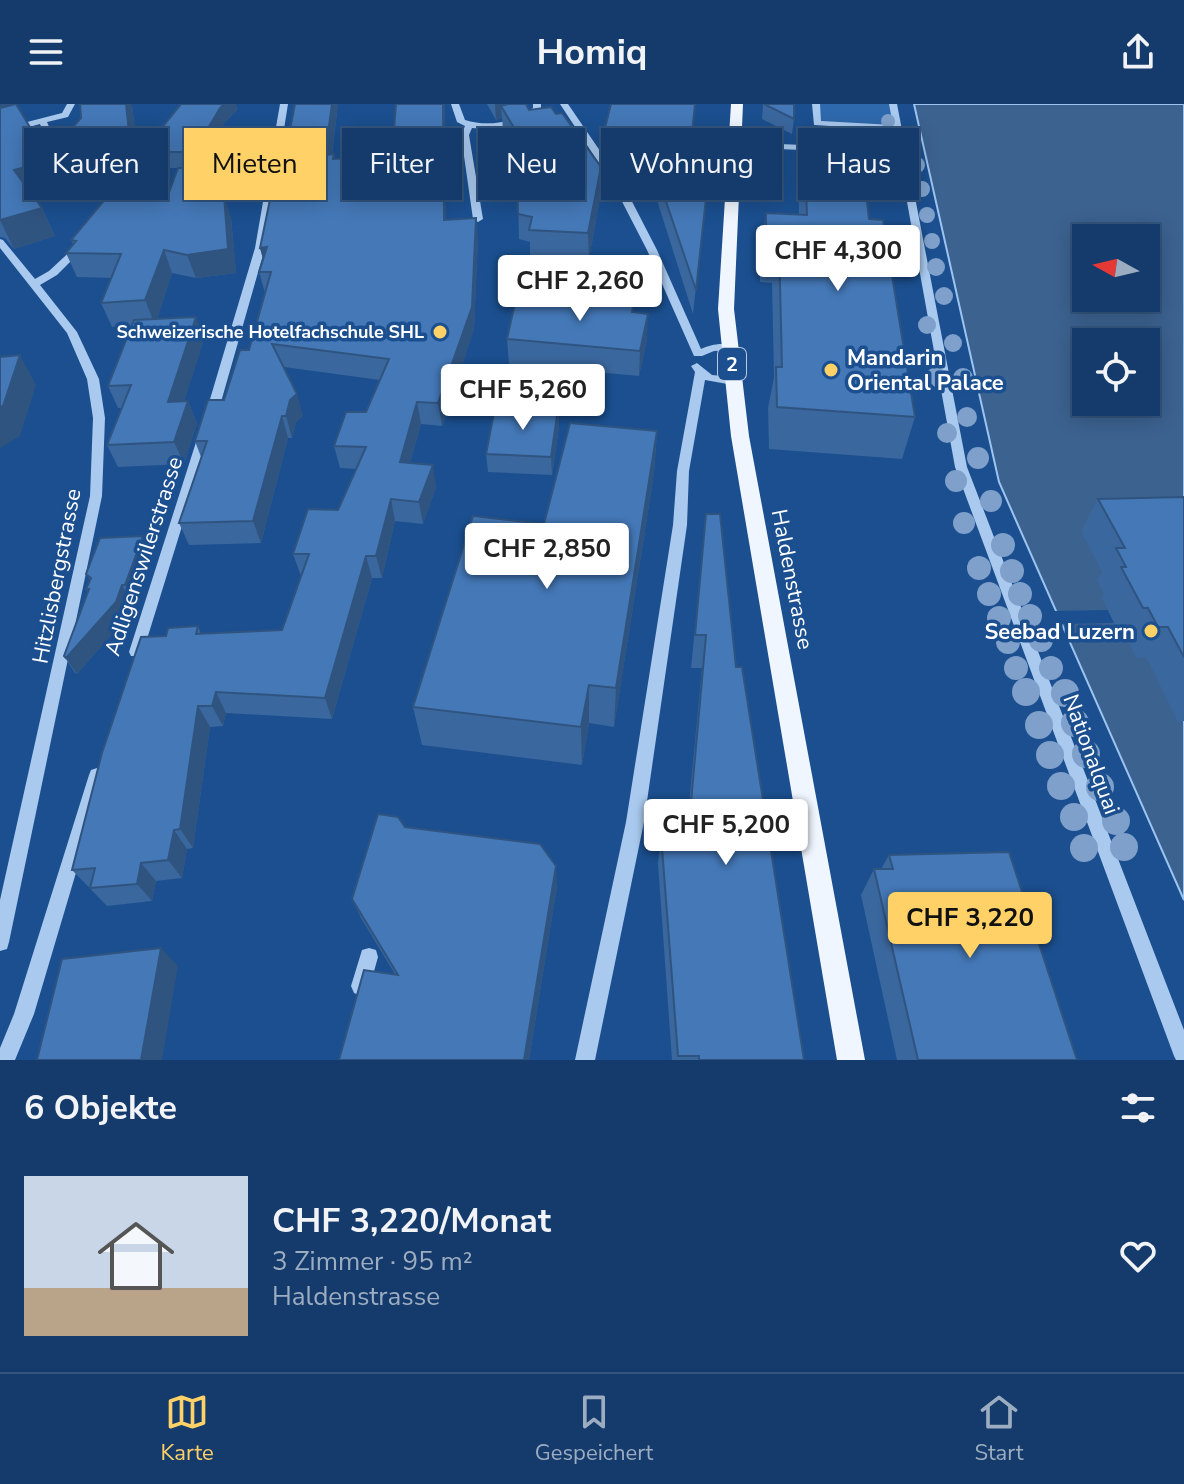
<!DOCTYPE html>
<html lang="de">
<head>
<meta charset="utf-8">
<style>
  body { margin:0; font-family:"Nunito Sans",sans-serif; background:#214673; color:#f1f3f6; height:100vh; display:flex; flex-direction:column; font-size:30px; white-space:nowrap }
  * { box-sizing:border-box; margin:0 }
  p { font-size:26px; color:#9dadc1 }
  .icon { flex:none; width:44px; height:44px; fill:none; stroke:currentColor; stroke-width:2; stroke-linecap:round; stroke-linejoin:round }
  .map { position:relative; height:956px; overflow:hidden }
  .panel { display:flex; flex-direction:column; background:#143b6b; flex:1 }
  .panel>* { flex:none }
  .hud { position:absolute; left:24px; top:24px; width:1136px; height:72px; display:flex; gap:16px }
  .needle { width:52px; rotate:278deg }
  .buttons { position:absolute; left:1072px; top:120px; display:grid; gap:16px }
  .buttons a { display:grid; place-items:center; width:88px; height:88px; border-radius:0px; background:#143b6b; box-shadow:0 4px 20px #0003,0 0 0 2px #33557e; font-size:40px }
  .price { position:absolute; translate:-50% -68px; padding:0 18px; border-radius:8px; background:#fff; color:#222; font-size:26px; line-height:52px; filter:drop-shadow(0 2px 4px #0008) }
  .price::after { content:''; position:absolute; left:50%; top:48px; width:24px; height:18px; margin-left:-12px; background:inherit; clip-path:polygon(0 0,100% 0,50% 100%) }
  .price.current { background:#ffd166; color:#111 }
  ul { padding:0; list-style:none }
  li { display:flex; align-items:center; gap:24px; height:200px; padding:0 24px }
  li+li { border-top:2px solid #33557e }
  li span { display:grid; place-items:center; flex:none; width:224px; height:160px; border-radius:0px; color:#555 }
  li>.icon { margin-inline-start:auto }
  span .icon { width:96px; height:96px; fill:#fffc; stroke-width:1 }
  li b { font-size:34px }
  h2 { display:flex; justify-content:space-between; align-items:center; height:96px; padding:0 24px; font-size:34px }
  .pill { padding:0 28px; border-radius:0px; background:#143b6b; box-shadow:0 4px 20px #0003,0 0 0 2px #33557e; font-size:28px; line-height:72px }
  .pill.current { background:#ffd166; color:#111 }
  header { display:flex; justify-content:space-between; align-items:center; height:104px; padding:0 24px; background:#143b6b; font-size:36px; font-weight:700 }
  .dock { display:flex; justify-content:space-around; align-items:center; height:112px; border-top:2px solid #33557e; background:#143b6b; font-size:22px; color:#9dadc1 }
  .dock a { display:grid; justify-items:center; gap:4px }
  .dock .current { color:#ffd166 }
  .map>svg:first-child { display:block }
  .green { fill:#2e69ad }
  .water { fill:#3c6290; stroke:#9cc4f0; stroke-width:2; fill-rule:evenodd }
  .pier { fill:#1b4f8f }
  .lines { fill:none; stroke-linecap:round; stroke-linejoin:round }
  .minor { fill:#a9c9ee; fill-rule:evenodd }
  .major { fill:#f0f6ff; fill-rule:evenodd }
  .tree { fill:#7ea0ca }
  .wall { fill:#3a679d }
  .shaded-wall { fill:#305480 }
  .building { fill:#4478b7; stroke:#305480; stroke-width:2 }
  .poi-dot { fill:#ffd166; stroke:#1b4f8f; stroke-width:3 }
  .labels { text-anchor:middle; stroke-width:7; stroke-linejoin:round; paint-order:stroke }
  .far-poi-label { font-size:18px; font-weight:bold; fill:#fff; stroke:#1b4f8f; text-anchor:end }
  .shield { fill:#1b4f8f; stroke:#bbcadd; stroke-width:2 }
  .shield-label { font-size:20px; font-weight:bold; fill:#fff }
  .poi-label { font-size:22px; font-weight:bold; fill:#fff; stroke:#1b4f8f; text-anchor:start }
  .street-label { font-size:22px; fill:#fff; stroke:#1b4f8f }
</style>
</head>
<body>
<header><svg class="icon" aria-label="menu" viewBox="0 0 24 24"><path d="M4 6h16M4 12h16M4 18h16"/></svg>Homiq<svg class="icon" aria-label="share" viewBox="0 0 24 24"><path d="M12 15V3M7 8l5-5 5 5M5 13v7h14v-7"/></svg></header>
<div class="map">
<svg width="1184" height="956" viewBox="0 0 1184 956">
  <rect width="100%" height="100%" fill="#1b4f8f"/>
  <path class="green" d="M816 0H893L897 24 817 19Z"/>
  <path class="water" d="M914 0H1184V796L999 378ZM1086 134H1146V194H1086ZM1086 238H1146V298H1086Z"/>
  <path class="pier" d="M1108 506 1114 519 1060 520 1054 507Z"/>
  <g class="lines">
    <path class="minor" d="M67 0H75L68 13 47 18 70 71 66 74 62 71 40 20 0 31V25L62 9Z
      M280 0H288L265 144 217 312 211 316 205 312 255 144Z
      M451 0H459L465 16C488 23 514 19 533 4V0H541V5C523 22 496 27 472 24L469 31 483 115 478 118 473 115 461 31 465 22 457 18Z
      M560 0H568L624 82 657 146 701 245C711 240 727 237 736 244L734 246 714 247 702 252H694L647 146 614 82Z
      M812 0H820L821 17 893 21 889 0H897L967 363 1184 926V956H1176L1174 952 955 363 894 26 814 21Z
      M735 38 803 41 820 51 816 54 801 46 732 43V39Z
      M133 78 141 80 115 108H109V104Z
      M0 135 3 136 35 175 49 167 77 141 85 143 57 171 40 181 77 228 99 275 105 314 102 392 9 838 7 845 0 847V796L90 392 93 314 87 275 67 229 0 144Z
      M697 259 712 271 733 273 739 277 733 281 705 276 689 367 687 421 644 718 595 956H575L626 718 673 421 677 367 695 268 691 262Z
      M204 328 210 332 143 548 141 552H131L129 548 198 332Z
      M97 664 103 666 105 671 34 910 15 956H0V944L14 910 89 671 91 666Z
      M369 844 376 846 378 853 368 889 361 892 354 889 351 882 362 846Z"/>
    <path class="major" d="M731 0H743L734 205 749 332 865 956H837L731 332 718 205Z"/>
  </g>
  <g class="tree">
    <circle cx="888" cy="17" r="7"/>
    <circle cx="911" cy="29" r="7"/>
    <circle cx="917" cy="61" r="8"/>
    <circle cx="922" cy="85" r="8"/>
    <circle cx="927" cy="111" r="8"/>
    <circle cx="932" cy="137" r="8"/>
    <circle cx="936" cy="163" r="9"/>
    <circle cx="944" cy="192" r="9"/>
    <circle cx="927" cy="221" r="9"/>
    <circle cx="953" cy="239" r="9"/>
    <circle cx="936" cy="273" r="10"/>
    <circle cx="963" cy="274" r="10"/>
    <circle cx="967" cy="313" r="10"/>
    <circle cx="947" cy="329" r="10"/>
    <circle cx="978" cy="354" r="11"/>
    <circle cx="956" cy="377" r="11"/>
    <circle cx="991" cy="397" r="11"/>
    <circle cx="964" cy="419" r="11"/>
    <circle cx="1003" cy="441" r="12"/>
    <circle cx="979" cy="464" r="12"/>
    <circle cx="1012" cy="467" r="12"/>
    <circle cx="989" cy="490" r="12"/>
    <circle cx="1020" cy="490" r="12"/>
    <circle cx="1030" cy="512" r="12"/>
    <circle cx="999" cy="514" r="12"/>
    <circle cx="1041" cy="536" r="12"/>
    <circle cx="1008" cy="538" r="12"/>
    <circle cx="1016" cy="564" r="12"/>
    <circle cx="1051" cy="564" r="12"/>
    <circle cx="1026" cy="588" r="14"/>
    <circle cx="1065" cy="589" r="14"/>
    <circle cx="1075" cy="619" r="14"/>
    <circle cx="1039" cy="621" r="14"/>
    <circle cx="1086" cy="650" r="14"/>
    <circle cx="1050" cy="651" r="14"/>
    <circle cx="1061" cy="682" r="14"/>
    <circle cx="1100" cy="683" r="14"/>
    <circle cx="1074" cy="713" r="14"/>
    <circle cx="1116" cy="717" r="14"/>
    <circle cx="1124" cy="743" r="14"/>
    <circle cx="1084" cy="744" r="14"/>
  </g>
  <path class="wall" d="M0 0 40 40 52 67H39L48 88 33 92 42 104 55 132 14 145 5 134 0 133Z
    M295 0H344H338L332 50H334L335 55 446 116 478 135 474 225 442 322 421 320 410 359 436 383 423 420 395 417 382 474H372L332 615 226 609 223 622 210 623 193 744 187 745 182 774 156 777 152 797 107 802 72 766 166 532 198 522 201 530 282 526 301 472 293 450 338 406 357 365 340 364 334 342 366 308 380 276 284 263 303 312 296 318 292 334H288L261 439 189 441 179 419 201 353 195 337 224 296 249 246 265 189 259 168 263 155 260 144 285 52Z
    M487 0H526L529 6 601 63V88L589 155 530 152V138L519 135 517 50 503 26 502 14 496 16Z
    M763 0H794V15L792 30 762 15Z
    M132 2 140 64H121L116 71 71 65 60 38Z
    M238 5 224 19 200 63 218 85 215 93 231 114 236 169 196 174 172 169 157 215 204 235 184 297H188L197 319 184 360 118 363 107 341 122 304H118L108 282 132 222 112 223 101 199 112 174 77 173 66 149 73 140 71 136 167 94 178 64H148L142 48Z
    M605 24 713 30 693 210 656 93V86L637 85 605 45Z
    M804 27 869 115 915 313 902 355 769 345 768 304 774 273 772 179 760 178V149L766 109 799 111 798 65Z
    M634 209 647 235 639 272 509 260 507 235Z
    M558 305 559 322 552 371 488 368 486 350Z
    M657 327 654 369 614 623 589 619 582 661 422 641 413 603 544 420Z
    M1184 393V617L1178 618 1146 553 1136 554 1127 534 1122 535 1102 494 1104 490 1097 476 1102 468 1081 427 1098 395Z
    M706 410 736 563 804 956H672L658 760 661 731 686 732 702 564H691Z
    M143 432 151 450 134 498H131L126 514 77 570 75 569 64 552 88 488 86 485 90 476 86 470Z
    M405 723 557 782 529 956H339L395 870 361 814 352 795Z
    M889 751 1077 956H897L861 791 874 765H881Z"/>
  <path class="shaded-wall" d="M0 0H14L0 22Z
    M126 0H131L132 2 140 64 130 38Z
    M224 0H236L238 5 224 19 199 64 194 48 220 4Z
    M332 0H338L329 71 325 51Z
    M443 0H445L446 138 444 116Z
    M495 0H521L501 2 502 14 496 16Z
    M111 38 121 64 116 71 106 44Z
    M36 60 48 88 27 93 14 66Z
    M211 62 218 85 207 119 200 96Z
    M601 63V88L589 155 588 129Z
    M224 91 231 114 236 169 196 174 187 151Z
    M42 104 55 132 14 145 0 116Z
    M476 114 478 135 474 225 442 322 438 299Z
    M267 143 266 165 260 144Z
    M164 146 172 169 155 221 145 196Z
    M648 210 647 235 639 272 640 247Z
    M196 213 204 235 177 320 168 298Z
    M20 251 36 281 20 332 0 344V303Z
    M297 290 303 312 296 318 292 334 286 312 290 296Z
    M188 297 197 319 184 360 174 338Z
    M417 298 421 320 404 380 400 358Z
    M558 305 559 322 552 371 551 353Z
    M282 312 288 334 261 439 253 417Z
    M657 327 654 369 614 623 616 584Z
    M433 361 436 383 423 420 419 398Z
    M391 395 395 417 382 474 376 452Z
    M143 432 151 450 134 498 125 481Z
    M366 452 372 474 332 615 325 594Z
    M122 481 131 498 126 514 77 570 66 554Z
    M589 581V619L582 661 581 623Z
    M216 588 226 609 223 622 212 602Z
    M198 602 210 623 193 744 180 725Z
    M174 726 187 745 182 774 168 756Z
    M141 759 156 777 152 797 137 780Z
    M556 762 557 782 529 956H524Z
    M161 844 178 862 162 956H141Z"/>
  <path class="building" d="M16 0 40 40H24L36 60 14 66 42 104 0 116V4Z
    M80 0H126L130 38H111L106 44 60 38 81 14Z
    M181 0H224L220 4 194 48H142Z
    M295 0H332L325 51 334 50 333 55 392 52 396 0H443L444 116 476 114 472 203 438 299 417 298 400 358 433 361 419 398 391 395 376 452H366L325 594 216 588 212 602H198L180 725 174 726 168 756 141 759 137 780 90 784 95 764 72 766 102 649 141 533 166 532 168 524 198 522 196 530 282 526 309 450H293L308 405 338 406 366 343 334 342 346 308H366L389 255 272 240 297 290 290 296 286 312H282L253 417 179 419 207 337H195L208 296H224L240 246H249L271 168H259L267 143 260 144 279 52H285Z
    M508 0H526L529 6 551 3 556 10 562 9 601 63 588 129 529 126 532 113 518 110 516 27 501 2Z
    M611 0H695L692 29 713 30 696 186 657 71 658 64 638 63 605 24Z
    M764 0H794V15Z
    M804 27 859 30 869 115 883 116 915 313 777 303 776 263H782L779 139 766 138V109L807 111Z
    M211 62 200 96 224 91 228 145 187 151 164 146 145 196 101 199 121 150 66 149 76 137 71 136 107 93 167 94 178 64Z
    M549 190 634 197 632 208 648 210 640 247 507 235 515 199 539 201Z
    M196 213 168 298 188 297 174 338 107 341 131 281 108 282 134 216Z
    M20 251 3 302 0 303V253Z
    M495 304 558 305 551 353 486 350Z
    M570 319 657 327 616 584 589 581 581 623 413 603 473 412 544 420Z
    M1184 393V553L1168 523H1158L1148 504H1143L1121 463H1126L1116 444H1125L1098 395Z
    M706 410H720L736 563H742L804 956H699V952H678L661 731 688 732 706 531H695Z
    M143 432 125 481H122L116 498 66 554 64 552 89 485H86L91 474 86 470 100 434Z
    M378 710 398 713 405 723 540 740 556 762 524 956H339L364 866 398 871 352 795Z
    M1009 748 1077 956H918L874 765H893L889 751Z
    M161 844 141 956H37L62 855Z"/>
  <g class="poi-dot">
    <circle cx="440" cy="228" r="8"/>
    <circle cx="831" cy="266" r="8"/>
    <circle cx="1151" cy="527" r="8"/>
  </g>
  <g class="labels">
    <g class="far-poi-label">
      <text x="424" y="234">Schweizerische Hotelfachschule SHL</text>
    </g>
    <rect class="shield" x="718" y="244" width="28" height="32" rx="6"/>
    <g class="shield-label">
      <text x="732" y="267">2</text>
    </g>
    <g class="poi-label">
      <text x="847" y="261">Mandarin<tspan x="847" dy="25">Oriental Palace</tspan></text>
      <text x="1135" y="535" text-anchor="end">Seebad Luzern</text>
    </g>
    <g class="street-label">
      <text transform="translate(143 452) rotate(-72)" y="8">Adligenswilerstrasse</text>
      <text transform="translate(56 472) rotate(-79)" y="8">Hitzlisbergstrasse</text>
      <text transform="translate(793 475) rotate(79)" y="8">Haldenstrasse</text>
      <text transform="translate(1092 650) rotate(70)" y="8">Nationalquai</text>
    </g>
  </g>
</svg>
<div class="buttons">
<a><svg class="needle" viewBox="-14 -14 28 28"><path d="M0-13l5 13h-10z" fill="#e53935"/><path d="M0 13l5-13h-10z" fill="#9dadc1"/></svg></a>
<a><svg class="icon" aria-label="locate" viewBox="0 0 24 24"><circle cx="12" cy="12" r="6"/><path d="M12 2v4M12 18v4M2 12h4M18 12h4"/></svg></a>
</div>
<b class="price" style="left:838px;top:189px">CHF 4,300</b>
<b class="price" style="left:580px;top:219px">CHF 2,260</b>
<b class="price" style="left:523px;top:328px">CHF 5,260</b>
<b class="price" style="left:547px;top:487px">CHF 2,850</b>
<b class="price" style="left:726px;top:763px">CHF 5,200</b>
<b class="price current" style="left:970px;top:856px">CHF 3,220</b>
<div class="hud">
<a class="pill">Kaufen</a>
<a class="pill current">Mieten</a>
<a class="pill">Filter</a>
<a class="pill">Neu</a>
<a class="pill">Wohnung</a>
<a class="pill">Haus</a>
</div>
</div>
<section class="panel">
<h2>6 Objekte<svg class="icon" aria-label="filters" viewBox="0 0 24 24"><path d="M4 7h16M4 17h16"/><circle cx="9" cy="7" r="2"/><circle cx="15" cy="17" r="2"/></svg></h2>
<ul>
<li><span style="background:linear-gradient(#c9d6e8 70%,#b9a48a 0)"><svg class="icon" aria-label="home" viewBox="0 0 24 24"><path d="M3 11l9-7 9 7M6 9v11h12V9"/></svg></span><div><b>CHF 3,220/Monat</b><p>3 Zimmer · 95 m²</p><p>Haldenstrasse</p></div><svg class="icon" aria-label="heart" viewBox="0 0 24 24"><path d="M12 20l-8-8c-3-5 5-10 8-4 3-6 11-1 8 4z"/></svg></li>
</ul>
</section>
<nav class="dock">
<a class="current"><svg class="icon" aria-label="map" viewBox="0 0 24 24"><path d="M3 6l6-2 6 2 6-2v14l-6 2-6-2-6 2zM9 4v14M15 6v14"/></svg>Karte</a>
<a><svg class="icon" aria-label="saved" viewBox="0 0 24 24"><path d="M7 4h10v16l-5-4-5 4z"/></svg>Gespeichert</a>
<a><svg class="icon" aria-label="home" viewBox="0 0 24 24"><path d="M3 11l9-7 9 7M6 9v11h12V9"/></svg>Start</a>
</nav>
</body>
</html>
